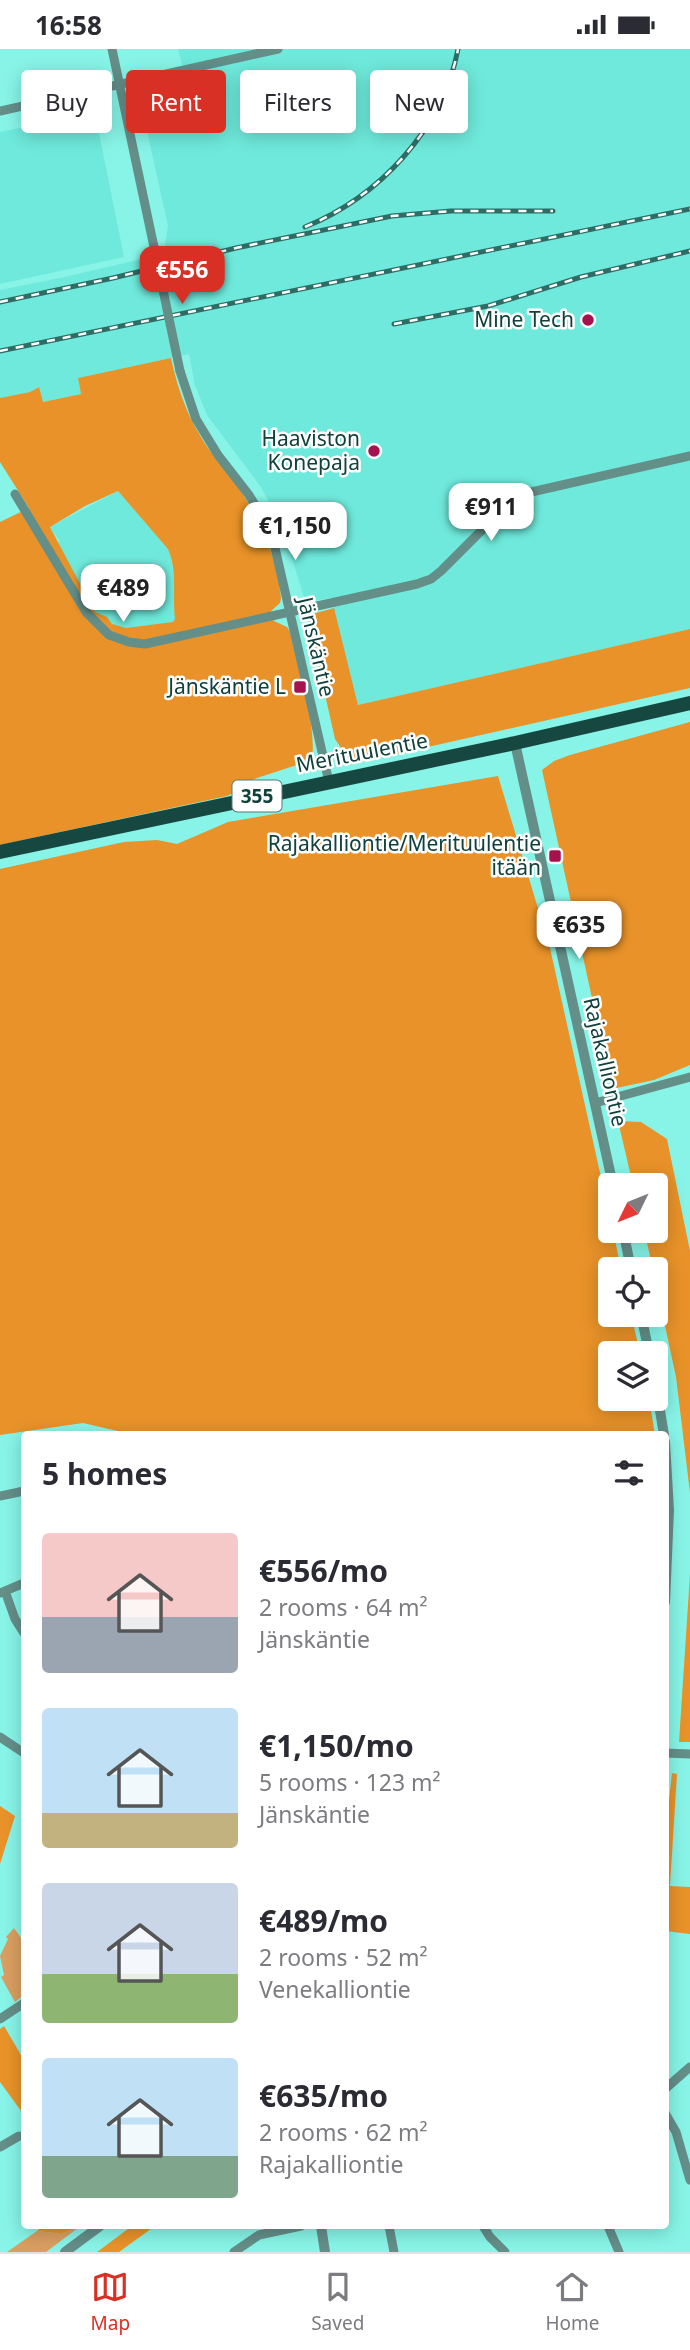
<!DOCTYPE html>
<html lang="en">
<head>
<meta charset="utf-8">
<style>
  body { margin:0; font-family:"Noto Sans",sans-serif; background:#f2f2f3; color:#2b2b33; height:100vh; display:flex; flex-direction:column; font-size:26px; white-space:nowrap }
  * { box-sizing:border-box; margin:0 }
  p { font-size:23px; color:#7c7c81 }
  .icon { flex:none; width:38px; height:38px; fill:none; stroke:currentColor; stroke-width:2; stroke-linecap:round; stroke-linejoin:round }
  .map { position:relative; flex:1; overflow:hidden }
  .details { position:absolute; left:21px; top:1382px; width:648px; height:798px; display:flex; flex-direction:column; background:#fff; border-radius:7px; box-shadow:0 4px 18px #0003 }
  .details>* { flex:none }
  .banner { position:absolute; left:21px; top:21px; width:649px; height:63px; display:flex; gap:14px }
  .needle { width:46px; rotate:227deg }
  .fabs { position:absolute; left:598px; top:1124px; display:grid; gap:14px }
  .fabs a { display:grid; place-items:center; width:70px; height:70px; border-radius:7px; background:#fff; box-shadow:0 4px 18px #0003; font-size:35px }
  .price { position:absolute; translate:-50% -60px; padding:0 16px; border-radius:14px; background:#fff; color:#222; font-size:23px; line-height:46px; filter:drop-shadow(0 2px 4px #0008) }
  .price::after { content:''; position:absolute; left:50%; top:42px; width:21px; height:16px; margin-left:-10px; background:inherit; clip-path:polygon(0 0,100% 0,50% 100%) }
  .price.on { background:#d93025; color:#fff }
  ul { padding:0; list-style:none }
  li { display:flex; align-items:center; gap:21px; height:175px; padding:0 21px }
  li span { display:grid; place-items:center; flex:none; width:196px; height:140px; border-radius:7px; color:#555 }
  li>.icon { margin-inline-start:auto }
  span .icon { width:84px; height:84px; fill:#fffc; stroke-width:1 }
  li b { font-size:30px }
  h2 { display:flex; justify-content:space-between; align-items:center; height:84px; padding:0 21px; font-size:30px }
  .tag { padding:0 24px; border-radius:7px; background:#fff; box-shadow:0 4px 18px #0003; font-size:24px; line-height:63px }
  .tag.on { background:#d93025; color:#fff }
  .status { display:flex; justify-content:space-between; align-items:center; height:49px; padding:0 35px; background:#fff; direction:ltr }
  .status svg { height:19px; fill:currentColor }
  .dock { display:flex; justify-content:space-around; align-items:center; height:98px; border-top:2px solid #e1e1e2; background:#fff; font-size:19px; color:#7c7c81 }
  .dock a { display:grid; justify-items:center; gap:4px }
  .dock .on { color:#d93025 }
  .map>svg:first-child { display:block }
  .built { fill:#6ee9db }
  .green { fill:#d99e61 }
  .forest { fill:#e89229; fill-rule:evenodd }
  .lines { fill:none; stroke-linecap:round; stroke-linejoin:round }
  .minor { stroke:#648e88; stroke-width:9 }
  .tertiary { stroke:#648e88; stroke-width:10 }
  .primary { stroke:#164741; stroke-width:14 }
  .rail-casing { stroke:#2d6d66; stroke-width:5 }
  .rail { stroke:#fefefe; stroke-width:2.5; stroke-dasharray:8; stroke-linecap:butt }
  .minor-bridge { stroke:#648e88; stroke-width:9 }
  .poi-dot { fill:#a6124d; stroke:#fefefe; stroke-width:2.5 }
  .labels { text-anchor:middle; stroke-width:5; stroke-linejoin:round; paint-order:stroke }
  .shield { fill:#fefefe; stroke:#577a76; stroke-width:2 }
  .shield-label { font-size:19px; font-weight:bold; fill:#10413c }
  .poi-label { font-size:21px; fill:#10413c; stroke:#fefefe; text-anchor:end }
  .street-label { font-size:21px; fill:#10413c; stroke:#fefefe }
</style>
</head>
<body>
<div class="status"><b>16:58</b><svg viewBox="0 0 49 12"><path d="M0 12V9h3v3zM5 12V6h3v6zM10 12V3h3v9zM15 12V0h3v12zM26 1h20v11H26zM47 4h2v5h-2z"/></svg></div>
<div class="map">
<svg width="690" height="2203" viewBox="0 0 690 2203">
  <rect width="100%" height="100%" fill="#87f4e7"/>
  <path class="built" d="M178 0H690V580L358 656 331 549 307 553 305 551 281 475 261 438 207 366 195 336 189 305 78 329 81 345 42 353 39 338 30 343 0 349V241L65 228 167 204 165 196 168 177 144 68 152 50 188 39Z
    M95 64 124 208 0 235V83Z
    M118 442 168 500 171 507 175 537V570L173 574 126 579 112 575 107 568 95 563 59 497V491L50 478Z"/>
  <path class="green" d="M14 1879 24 1893V1946L15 1953 1 1928 4 1926 0 1907 8 1890 6 1888Z
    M78 2179 46 2203H7L37 2182 62 2185Z"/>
  <path class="forest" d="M171 309C177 337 186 364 201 388 209 402 220 414 230 427 257 462 277 505 281 549L280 554 271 562 274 572 287 578 290 583C298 619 317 675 312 711L242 734V740L227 747 0 796V473L29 459 0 413V349L30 343 39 338 43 353 81 345 78 329ZM118 442 168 500C178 523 172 546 175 570L173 573 126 579 112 575 107 568 95 563 50 478 85 457Z
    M334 559 358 656 690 580V639L352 715 335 690 317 610 309 566Z
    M690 673V1016L654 1031 612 1040 542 721 554 712 570 706Z
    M498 727 550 899 611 1173V1181H613L621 1220H611V1265H631L640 1304H611V1349H649L655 1386H135L83 1374 0 1386V820L124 793 157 791 177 795 228 773Z
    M618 1072 641 1073 667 1090 690 1202V1444L676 1328 656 1235V1220H653L644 1181H656V1136H633Z
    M690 1525V1693H679Z
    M672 1724 677 1725 670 1837 690 1838V1885L665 1882V1790Z
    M0 1757 15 1767 0 1815Z
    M4 1977 24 2011V2066L0 2033V1980Z
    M43 2177H82L62 2185 37 2182Z
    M132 2177H155L119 2203H97Z"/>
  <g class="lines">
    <path class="minor" d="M112 0 154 198
      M0 62 278 0
      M180 322 196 370 218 406 249 446 261 466 275 499 329 733
      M15 445 86 563 109 586 129 593 145 595 417 535 431 530 441 522 506 457 527 444 690 407
      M595 1054 690 1028
      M0 1447 24 1442
      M5 1542 15 1570 24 1584
      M0 1544 24 1534
      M0 1688 24 1704
      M665 1704 690 1705
      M0 1970 24 1954
      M665 2040 690 2018
      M665 2064 676 2083 690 2131
      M0 2098 19 2087
      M389 2177 394 2203
      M483 2177 490 2188 505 2203
      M608 2177 619 2203
      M234 2203 259 2186 301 2177"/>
    <path class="tertiary" d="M515 694 613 1136
      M623 1181 631 1220
      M641 1265 649 1304
      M656 1337 664 1386
      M665 1393 669 1461 665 1553
      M321 2177 325 2203
      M65 2203 100 2177"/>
    <path class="primary" d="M0 803 515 694 690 654"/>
    <g class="rail-casing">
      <path id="rail" d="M305 178C379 148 443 80 458 0
        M0 253 113 229 236 199 392 167 451 162H553
        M394 275 488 257 581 228 690 202
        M0 302 690 160"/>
    </g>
    <use href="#rail" class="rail"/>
    <path class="minor-bridge" d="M154 198 180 322"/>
  </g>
  <g class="poi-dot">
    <circle cx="588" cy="271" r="7"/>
    <circle cx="374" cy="402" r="7"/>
    <rect x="293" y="631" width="14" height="14" rx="3.5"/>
    <rect x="548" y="800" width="14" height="14" rx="3.5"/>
  </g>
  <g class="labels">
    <rect class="shield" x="232.5" y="731.5" width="49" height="31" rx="5"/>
    <g class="shield-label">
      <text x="257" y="754">355</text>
    </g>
    <g class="poi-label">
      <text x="574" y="278">Mine Tech</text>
      <text x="360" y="397">Haaviston<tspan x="360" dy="24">Konepaja</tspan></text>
      <text x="286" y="645">Jänskäntie L</text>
      <text x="541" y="802">Rajakalliontie/Merituulentie<tspan x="541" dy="24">itään</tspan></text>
    </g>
    <g class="street-label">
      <text transform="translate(316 598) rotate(77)" y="7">Jänskäntie</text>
      <text transform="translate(362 704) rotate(-11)" y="7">Merituulentie</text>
      <text transform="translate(605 1013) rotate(77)" y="7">Rajakalliontie</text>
    </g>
  </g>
</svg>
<div class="fabs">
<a><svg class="needle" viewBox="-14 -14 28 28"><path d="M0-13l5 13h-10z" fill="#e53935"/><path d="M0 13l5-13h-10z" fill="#7c7c81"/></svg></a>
<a><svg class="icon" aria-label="locate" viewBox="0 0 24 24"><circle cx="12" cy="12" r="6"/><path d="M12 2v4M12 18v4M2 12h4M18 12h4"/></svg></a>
<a><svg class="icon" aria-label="layers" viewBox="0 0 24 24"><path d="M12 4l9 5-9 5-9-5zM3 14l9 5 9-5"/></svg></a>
</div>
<b class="price on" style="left:182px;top:257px">€556</b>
<b class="price" style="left:491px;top:494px">€911</b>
<b class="price" style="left:295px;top:513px">€1,150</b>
<b class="price" style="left:123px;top:575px">€489</b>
<b class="price" style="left:579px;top:912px">€635</b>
<div class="banner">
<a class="tag">Buy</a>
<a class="tag on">Rent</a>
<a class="tag">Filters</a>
<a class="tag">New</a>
</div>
<section class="details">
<h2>5 homes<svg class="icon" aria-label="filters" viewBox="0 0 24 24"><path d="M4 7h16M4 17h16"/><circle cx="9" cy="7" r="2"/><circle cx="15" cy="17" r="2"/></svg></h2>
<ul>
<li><span style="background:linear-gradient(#f6c9c9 60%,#9aa5b1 0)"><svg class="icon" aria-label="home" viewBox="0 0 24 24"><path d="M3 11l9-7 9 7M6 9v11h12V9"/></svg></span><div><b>€556/mo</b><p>2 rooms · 64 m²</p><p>Jänskäntie</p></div></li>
<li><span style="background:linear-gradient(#bfe0f5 75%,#c2b280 0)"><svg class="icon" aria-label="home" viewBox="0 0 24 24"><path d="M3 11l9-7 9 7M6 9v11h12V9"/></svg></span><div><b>€1,150/mo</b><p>5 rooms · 123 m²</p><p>Jänskäntie</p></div></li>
<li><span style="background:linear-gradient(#c9d6e8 65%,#8fb573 0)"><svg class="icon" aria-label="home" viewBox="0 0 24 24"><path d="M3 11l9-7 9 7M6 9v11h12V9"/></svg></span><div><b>€489/mo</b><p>2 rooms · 52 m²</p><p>Venekalliontie</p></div></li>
<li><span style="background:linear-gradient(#bfe0f5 70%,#7fa58c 0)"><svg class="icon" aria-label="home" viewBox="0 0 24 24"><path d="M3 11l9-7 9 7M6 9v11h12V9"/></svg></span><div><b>€635/mo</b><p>2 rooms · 62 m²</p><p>Rajakalliontie</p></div></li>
</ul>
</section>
</div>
<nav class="dock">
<a class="on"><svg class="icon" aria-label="map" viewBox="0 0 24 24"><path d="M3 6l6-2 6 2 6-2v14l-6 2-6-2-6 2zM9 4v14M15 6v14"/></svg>Map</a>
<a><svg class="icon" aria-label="saved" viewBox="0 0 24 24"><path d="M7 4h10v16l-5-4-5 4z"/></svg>Saved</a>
<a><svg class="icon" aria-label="home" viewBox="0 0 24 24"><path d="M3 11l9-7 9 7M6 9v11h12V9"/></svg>Home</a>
</nav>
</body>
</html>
